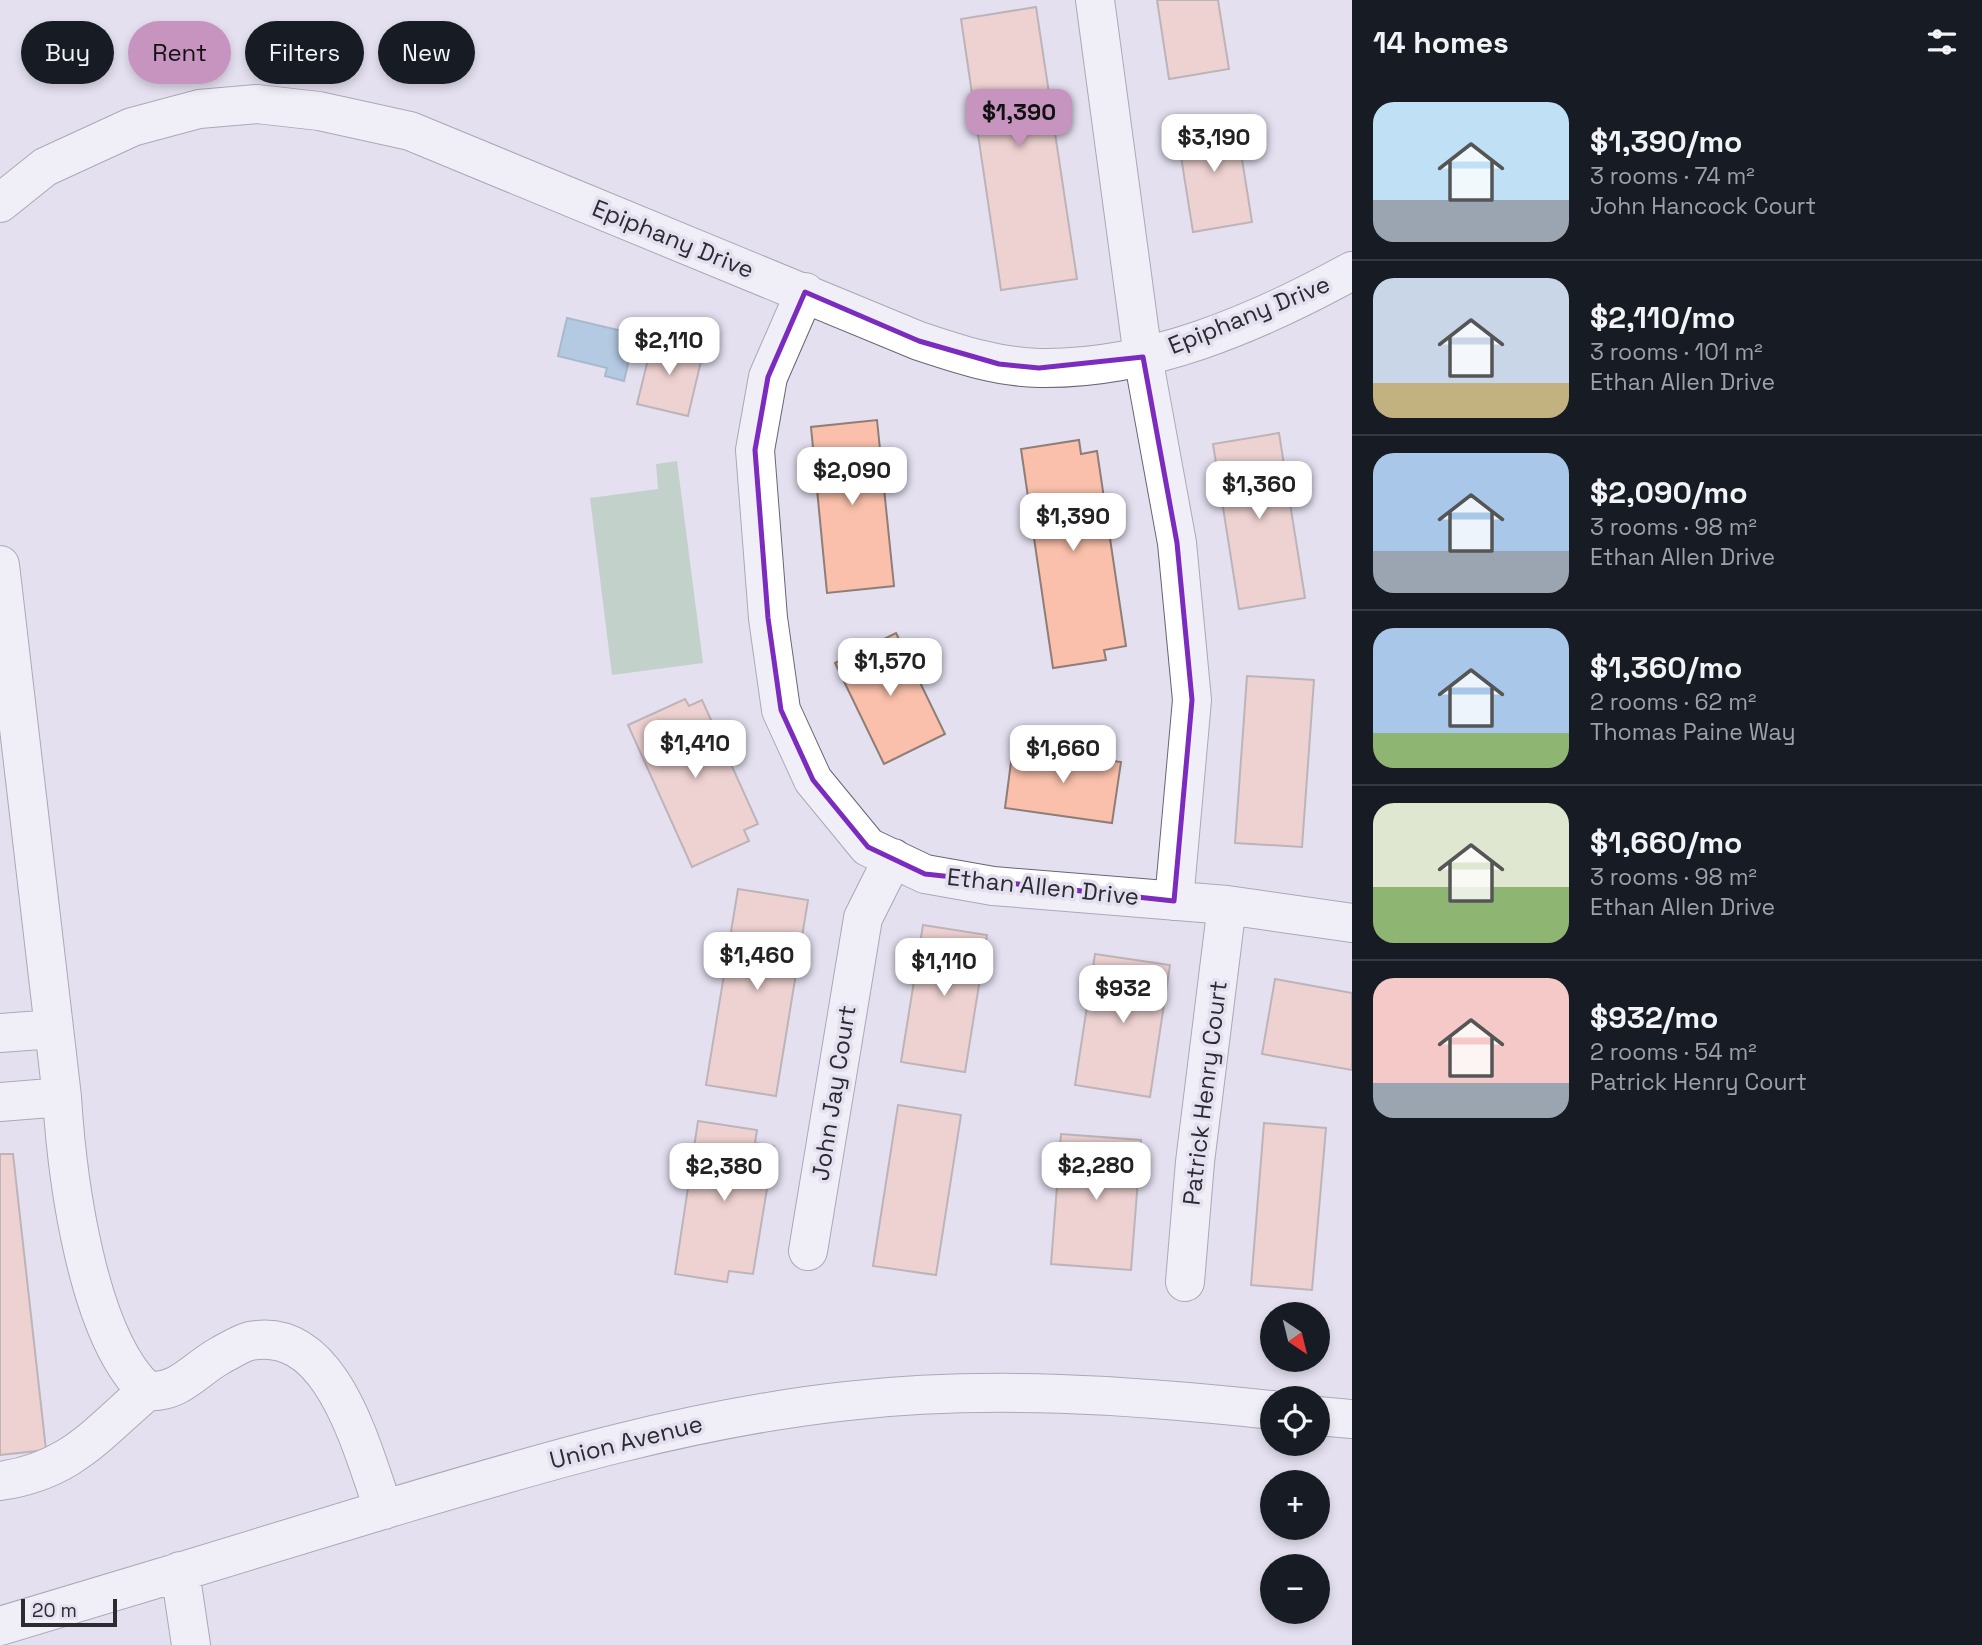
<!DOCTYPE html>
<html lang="en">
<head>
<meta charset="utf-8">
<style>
  body { margin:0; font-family:"Space Grotesk",sans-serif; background:#242831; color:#f1f3f6; height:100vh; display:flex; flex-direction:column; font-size:26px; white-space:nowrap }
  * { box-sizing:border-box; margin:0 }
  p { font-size:23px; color:#9ea1a6 }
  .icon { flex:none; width:38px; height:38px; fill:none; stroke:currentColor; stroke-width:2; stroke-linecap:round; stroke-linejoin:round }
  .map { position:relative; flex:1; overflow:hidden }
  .side { display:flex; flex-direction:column; background:#171b24; width:630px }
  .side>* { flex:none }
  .guide { position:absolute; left:21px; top:21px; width:665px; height:63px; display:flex; gap:14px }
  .needle { width:46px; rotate:145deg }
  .buttons { position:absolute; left:1260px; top:1302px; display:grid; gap:14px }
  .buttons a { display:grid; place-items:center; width:70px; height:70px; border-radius:50%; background:#171b24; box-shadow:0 4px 10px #0003; font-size:35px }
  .scale { position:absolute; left:21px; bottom:18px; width:96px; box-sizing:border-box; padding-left:7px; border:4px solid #2c2b31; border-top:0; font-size:19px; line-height:24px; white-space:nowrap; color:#2c2b31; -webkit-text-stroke:5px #e4e0f0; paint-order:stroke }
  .price { position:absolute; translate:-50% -60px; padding:0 16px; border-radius:14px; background:#fff; color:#222; font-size:23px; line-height:46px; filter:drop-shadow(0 2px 4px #0008) }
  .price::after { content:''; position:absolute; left:50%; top:42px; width:21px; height:16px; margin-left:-10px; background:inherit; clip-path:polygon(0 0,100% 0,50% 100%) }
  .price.on { background:#c794c0; color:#111 }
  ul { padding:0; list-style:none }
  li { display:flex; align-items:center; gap:21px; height:175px; padding:0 21px }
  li+li { border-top:2px solid #363941 }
  li span { display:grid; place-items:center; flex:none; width:196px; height:140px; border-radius:21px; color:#555 }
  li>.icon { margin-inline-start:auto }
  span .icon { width:84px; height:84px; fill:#fffc; stroke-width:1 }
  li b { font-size:30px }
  h2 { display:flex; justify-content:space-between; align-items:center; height:84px; padding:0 21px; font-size:30px }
  .chip { padding:0 24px; border-radius:32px; background:#171b24; box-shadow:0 4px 10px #0003; font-size:24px; line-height:63px }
  .chip.on { background:#c794c0; color:#111 }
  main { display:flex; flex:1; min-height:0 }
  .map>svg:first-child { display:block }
  .green { fill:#9cbe9d }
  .water { fill:#7bb0d0; stroke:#6388a0; stroke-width:2 }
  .building { fill:#fac0ab; stroke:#8e7e78; stroke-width:2 }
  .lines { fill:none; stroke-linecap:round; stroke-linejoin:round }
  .minor-casing { stroke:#686472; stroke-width:40 }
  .minor { stroke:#fff; stroke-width:38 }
  .marked { fill:none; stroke:#7b2cbf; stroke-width:5; stroke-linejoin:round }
  .labels { text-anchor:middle; stroke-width:7; stroke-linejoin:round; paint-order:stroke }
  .street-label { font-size:24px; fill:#2c2b31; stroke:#e4e0f0 }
</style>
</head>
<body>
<main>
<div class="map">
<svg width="1352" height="1645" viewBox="0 0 1352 1645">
  <rect width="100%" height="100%" fill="#e4e0f0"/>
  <path class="green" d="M677 461 703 663 612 675 590 498 658 489 656 464Z"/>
  <path class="water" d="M567 318 635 334 624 381 605 376 607 368 558 356Z"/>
  <path class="building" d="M1157 0H1218L1229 69 1169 79Z
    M1036 7 1077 279 1001 290 961 19Z
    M1235 115 1252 222 1193 232 1176 125Z
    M656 327 673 331 669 349 702 357 688 416 637 404Z
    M877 420 894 586 827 593 811 427Z
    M1279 433 1305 598 1239 609 1213 444Z
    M1079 440 1081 454 1097 451 1126 646 1104 650 1106 660 1053 668 1021 449Z
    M896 633 945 734 884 764 835 663Z
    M1247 676 1314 680 1302 847 1235 843Z
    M685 699 689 706 702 700 758 824 744 830 749 841 692 867 628 725Z
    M1013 747 1121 762 1112 823 1005 808Z
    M738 889 808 900 776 1096 706 1085Z
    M923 925 987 935 965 1072 901 1062Z
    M1095 954 1170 965 1150 1097 1075 1085Z
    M1275 979 1352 993V1070L1262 1054Z
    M898 1105 961 1115 936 1275 873 1266Z
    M698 1121 757 1130 755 1143 774 1146 753 1274 729 1271 727 1282 675 1274Z
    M1264 1123 1326 1128 1312 1290 1251 1285Z
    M1061 1134 1141 1140 1131 1270 1051 1264Z
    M0 1154H13L46 1450 0 1455Z"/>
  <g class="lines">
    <g class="minor-casing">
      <path id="minor" d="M1095 0 1143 357 1177 543 1192 700 1174 901
        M0 203 45 167 132 127 199 109 257 104 319 111 410 131 919 341C958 354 997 367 1039 368 1149 370 1257 323 1352 271
        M805 292 768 377 755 450 768 618 781 710 813 780 868 847 925 874 993 886 1227 905 1352 923
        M0 565 62 1097C67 1178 87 1336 147 1391 179 1394 195 1369 221 1355 229 1351 241 1343 250 1341 334 1325 362 1452 384 1510
        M0 1033 54 1029
        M0 1102 62 1097
        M808 1251 863 918 893 858
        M1185 1282 1195 1162 1227 905
        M1318 1416 1352 1419
        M0 1481C70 1471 96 1435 147 1391
        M180 1571 191 1645
        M0 1626C130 1587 259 1548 389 1508 540 1463 690 1418 847 1401 990 1385 1131 1395 1272 1410"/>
    </g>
    <use href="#minor" class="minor"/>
  </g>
  <path d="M0 0H1352V1645H0ZM805 292 919 341 999 364 1039 368 1143 357 1177 543 1192 700 1174 901 925 874 868 847 813 780 781 710 768 618 755 450 768 377Z" fill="#e4e0f0" fill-opacity=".55" fill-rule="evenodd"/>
  <path class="marked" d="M805 292 919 341 999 364 1039 368 1143 357 1177 543 1192 700 1174 901 925 874 868 847 813 780 781 710 768 618 755 450 768 377Z"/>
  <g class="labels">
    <g class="street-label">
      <text transform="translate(673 239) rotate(22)" y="8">Epiphany Drive</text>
      <text transform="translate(1249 315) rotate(-22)" y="8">Epiphany Drive</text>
      <text transform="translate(1043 887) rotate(6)" y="8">Ethan Allen Drive</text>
      <text transform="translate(834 1093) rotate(-81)" y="8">John Jay Court</text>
      <text transform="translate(1205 1093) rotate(-83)" y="8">Patrick Henry Court</text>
      <text transform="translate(626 1442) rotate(-14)" y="8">Union Avenue</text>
    </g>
  </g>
</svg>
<div class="buttons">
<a><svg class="needle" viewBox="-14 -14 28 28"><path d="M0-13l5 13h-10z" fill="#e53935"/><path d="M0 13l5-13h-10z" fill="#9ea1a6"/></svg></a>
<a><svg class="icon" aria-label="locate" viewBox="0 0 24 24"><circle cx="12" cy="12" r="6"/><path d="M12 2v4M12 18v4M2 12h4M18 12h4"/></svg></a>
<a>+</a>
<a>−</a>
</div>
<div class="scale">20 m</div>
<b class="price on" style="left:1019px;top:149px">$1,390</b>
<b class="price" style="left:1214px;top:174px">$3,190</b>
<b class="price" style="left:669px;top:377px">$2,110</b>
<b class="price" style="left:852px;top:507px">$2,090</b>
<b class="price" style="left:1259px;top:521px">$1,360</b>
<b class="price" style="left:1073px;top:553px">$1,390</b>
<b class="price" style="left:890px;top:698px">$1,570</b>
<b class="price" style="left:695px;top:780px">$1,410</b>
<b class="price" style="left:1063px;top:785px">$1,660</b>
<b class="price" style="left:757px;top:992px">$1,460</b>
<b class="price" style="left:944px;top:998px">$1,110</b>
<b class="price" style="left:1123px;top:1025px">$932</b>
<b class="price" style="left:1096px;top:1202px">$2,280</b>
<b class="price" style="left:724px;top:1203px">$2,380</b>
<div class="guide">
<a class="chip">Buy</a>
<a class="chip on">Rent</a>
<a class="chip">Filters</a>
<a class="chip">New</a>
</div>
</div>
<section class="side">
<h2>14 homes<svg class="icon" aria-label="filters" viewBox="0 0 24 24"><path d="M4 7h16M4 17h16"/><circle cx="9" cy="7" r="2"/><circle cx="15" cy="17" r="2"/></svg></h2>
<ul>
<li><span style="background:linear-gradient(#bfe0f5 70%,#9aa5b1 0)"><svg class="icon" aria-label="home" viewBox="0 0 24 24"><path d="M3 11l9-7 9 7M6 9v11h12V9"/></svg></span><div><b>$1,390/mo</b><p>3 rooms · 74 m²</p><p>John Hancock Court</p></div></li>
<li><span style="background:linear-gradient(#c9d6e8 75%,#c2b280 0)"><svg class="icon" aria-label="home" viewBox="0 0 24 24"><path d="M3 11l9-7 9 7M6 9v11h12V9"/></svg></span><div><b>$2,110/mo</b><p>3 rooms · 101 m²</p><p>Ethan Allen Drive</p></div></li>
<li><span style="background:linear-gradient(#a9c7e8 70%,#9aa5b1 0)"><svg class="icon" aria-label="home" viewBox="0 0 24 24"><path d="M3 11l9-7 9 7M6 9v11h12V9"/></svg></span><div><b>$2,090/mo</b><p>3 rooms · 98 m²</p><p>Ethan Allen Drive</p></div></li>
<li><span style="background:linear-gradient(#a9c7e8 75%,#8fb573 0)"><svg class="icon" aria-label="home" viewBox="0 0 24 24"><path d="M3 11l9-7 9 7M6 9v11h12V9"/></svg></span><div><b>$1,360/mo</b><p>2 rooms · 62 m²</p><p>Thomas Paine Way</p></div></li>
<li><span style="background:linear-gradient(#dfe7d0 60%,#8fb573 0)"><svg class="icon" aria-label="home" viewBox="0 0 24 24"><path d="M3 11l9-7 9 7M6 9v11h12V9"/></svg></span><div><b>$1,660/mo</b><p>3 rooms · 98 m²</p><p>Ethan Allen Drive</p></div></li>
<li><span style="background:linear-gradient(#f6c9c9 75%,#9aa5b1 0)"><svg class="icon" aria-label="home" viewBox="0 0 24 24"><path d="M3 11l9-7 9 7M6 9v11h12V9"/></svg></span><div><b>$932/mo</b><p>2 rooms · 54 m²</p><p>Patrick Henry Court</p></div></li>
</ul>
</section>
</main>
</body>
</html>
